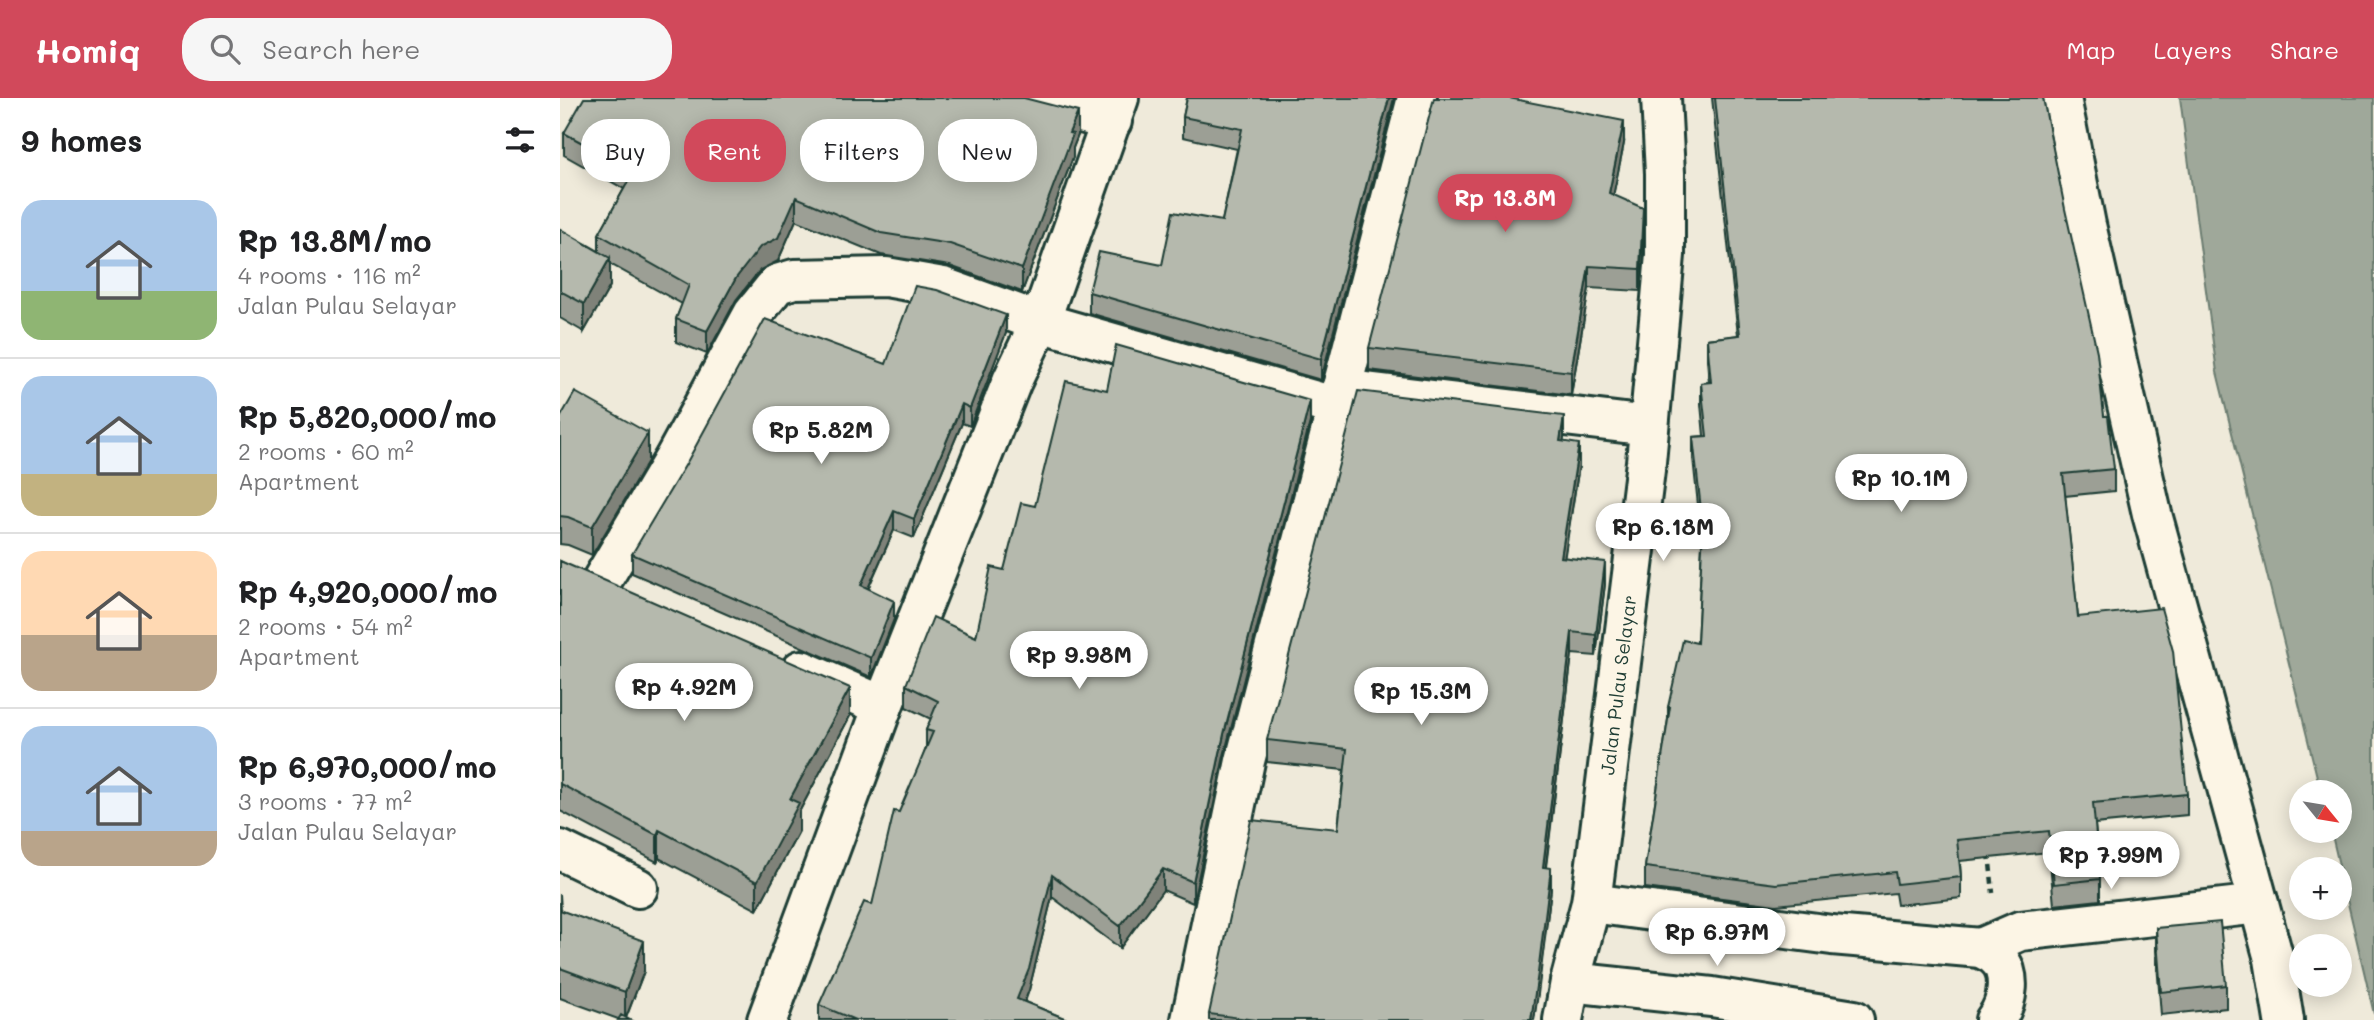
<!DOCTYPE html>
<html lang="en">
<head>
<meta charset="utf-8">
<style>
  body { margin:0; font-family:Mali,sans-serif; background:#f6f6f6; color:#202124; height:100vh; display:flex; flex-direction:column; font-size:26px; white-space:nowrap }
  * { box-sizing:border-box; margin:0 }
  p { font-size:23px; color:#757577 }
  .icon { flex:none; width:38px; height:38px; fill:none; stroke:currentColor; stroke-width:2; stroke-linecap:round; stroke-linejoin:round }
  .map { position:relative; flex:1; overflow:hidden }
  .drawer { display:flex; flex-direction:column; background:#fff; width:560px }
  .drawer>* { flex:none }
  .top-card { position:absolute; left:21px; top:21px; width:665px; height:63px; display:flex; gap:14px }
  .needle { width:46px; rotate:120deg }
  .buttons { position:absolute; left:1729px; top:682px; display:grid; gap:14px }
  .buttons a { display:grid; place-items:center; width:63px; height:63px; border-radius:50%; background:#fff; box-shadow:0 4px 18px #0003; font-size:35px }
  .price { position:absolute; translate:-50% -60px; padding:0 16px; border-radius:24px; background:#fff; color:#222; font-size:23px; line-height:46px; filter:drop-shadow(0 2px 4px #0008) }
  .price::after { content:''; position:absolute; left:50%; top:42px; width:21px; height:16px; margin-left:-10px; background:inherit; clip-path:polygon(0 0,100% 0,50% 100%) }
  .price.current { background:#d1495b; color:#fff }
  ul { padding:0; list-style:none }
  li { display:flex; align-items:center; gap:21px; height:175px; padding:0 21px }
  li+li { border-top:2px solid #e0e0e0 }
  li span { display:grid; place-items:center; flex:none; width:196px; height:140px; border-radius:21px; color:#555 }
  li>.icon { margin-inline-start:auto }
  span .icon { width:84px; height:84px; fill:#fffc; stroke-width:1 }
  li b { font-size:30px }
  h2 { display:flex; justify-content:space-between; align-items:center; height:84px; padding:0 21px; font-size:30px }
  .pill { padding:0 24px; border-radius:28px; background:#fff; box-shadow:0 4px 18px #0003; font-size:24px; line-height:63px }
  .pill.current { background:#d1495b; color:#fff }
  header { display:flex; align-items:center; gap:42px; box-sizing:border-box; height:98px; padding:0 35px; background:#d1495b; color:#fff }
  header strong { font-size:33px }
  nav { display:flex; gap:38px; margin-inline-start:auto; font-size:24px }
  .search { width:490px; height:63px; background:#f6f6f6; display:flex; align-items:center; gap:18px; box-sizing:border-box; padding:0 24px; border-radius:28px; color:#757577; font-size:26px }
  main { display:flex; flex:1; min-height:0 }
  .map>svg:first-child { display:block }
  .water { fill:#9fa89a; stroke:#6c7d71; stroke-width:2 }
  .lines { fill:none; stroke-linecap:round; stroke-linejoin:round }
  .minor-casing { stroke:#1f3d34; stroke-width:44 }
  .path { stroke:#1f3d34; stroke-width:4.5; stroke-dasharray:7 5; stroke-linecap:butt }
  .minor { stroke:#fcf5e5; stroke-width:38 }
  .wall { fill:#9c9f95; stroke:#1f3d34; stroke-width:2 }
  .shaded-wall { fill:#7f8279; stroke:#1f3d34; stroke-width:2 }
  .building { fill:#b5b9ad; stroke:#1f3d34; stroke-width:2 }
  .labels { text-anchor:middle; stroke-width:5; stroke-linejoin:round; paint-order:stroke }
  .street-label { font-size:19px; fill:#1f3d34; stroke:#fcf5e5 }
</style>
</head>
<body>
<header>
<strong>Homiq</strong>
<div class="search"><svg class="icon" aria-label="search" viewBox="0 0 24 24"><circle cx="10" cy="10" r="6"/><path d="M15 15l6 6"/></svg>Search here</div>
<nav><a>Map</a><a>Layers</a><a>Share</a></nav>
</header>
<main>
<section class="drawer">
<h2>9 homes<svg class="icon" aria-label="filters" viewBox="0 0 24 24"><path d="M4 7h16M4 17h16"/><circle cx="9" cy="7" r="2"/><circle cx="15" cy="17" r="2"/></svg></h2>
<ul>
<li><span style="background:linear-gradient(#a9c7e8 65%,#8fb573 0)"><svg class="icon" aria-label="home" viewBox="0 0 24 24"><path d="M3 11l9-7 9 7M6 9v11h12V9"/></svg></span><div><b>Rp 13.8M/mo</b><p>4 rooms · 116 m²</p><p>Jalan Pulau Selayar</p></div></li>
<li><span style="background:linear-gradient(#a9c7e8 70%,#c2b280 0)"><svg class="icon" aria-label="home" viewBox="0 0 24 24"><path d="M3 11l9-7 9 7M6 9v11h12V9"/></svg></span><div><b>Rp 5,820,000/mo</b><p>2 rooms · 60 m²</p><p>Apartment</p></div></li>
<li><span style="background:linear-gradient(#ffd9b3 60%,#b9a48a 0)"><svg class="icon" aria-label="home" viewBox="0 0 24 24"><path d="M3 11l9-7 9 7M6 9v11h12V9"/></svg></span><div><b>Rp 4,920,000/mo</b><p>2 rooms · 54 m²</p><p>Apartment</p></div></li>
<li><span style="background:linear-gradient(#a9c7e8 75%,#b9a48a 0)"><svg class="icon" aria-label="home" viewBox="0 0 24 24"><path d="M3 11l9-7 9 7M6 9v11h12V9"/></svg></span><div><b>Rp 6,970,000/mo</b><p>3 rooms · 77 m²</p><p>Jalan Pulau Selayar</p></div></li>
</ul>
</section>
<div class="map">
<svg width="1814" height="922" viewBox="0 0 1814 922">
  <rect width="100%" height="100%" fill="#efeada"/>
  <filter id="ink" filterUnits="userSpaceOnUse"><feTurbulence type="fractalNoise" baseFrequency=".0143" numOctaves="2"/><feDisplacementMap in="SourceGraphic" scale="14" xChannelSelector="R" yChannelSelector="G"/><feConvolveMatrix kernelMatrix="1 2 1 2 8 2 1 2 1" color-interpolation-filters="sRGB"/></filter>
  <g filter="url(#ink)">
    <path class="water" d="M1620 0H1814V916L1771 733H1780V695H1761L1657 274Z"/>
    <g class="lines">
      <g class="minor-casing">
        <g id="minor">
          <path d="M463 0 552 23"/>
          <path d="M1501 0 1526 127 1592 416 1714 861 1724 922"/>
          <path d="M781 291 1089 328"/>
          <path d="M41 484 114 361 193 216 217 186 234 181 326 179 383 189 480 224 777 309"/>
          <path d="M241 572 323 608"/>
          <path d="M0 752 78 790"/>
          <path d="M1031 805 1272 837 1421 850C1426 853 1432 855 1436 859 1453 873 1448 906 1435 922"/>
          <path d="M1421 850 1460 833 1699 806"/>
          <path d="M1010 884 1152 899 1294 922"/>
          <path d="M207 922 323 608 452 283 480 224 559 0"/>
          <path d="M631 922 685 663 857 0"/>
          <path id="s1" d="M1003 922 1010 884 1031 805 1086 364 1105 157V75L1101 0"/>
        </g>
      </g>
      <path class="path" d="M1429 755 1433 795"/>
      <use href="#minor" class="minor"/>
    </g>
    <path class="wall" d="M627 0H834L761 282 529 215V194L602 167 662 123 677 51 623 39V19Z
      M1152 0H1483L1554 371V393L1505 398 1518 519 1627 696V717L1535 726 1540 781V802L1494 807 1489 754 1400 763 1401 779V800L1337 807 1335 795 1216 807 1085 790V769L1108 621V609L1137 545 1142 445 1133 360V339L1144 338 1141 306V285L1149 284 1147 262V241L1178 237Z
      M4 35 518 37 513 50V59L462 194 390 168 321 157 236 122 218 163 200 172 176 202 147 256 116 244V221L122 206 50 166V188L24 234 0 220V131L39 153V136L64 91 4 57Z
      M1064 45 1053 97 1083 132 1080 193 1029 190 1011 297 809 272V250Z
      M446 235 410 328 402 325 354 440 334 432 308 491 334 521 311 579 72 475V456L326 266Z
      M547 292 750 324 664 658 633 805 603 792 560 850 492 799 469 892 465 904 509 922H259V907L312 807 366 650V632L371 621 346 609V587L416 539 444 472 475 408Z
      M0 320 88 363 32 457 8 447 0 446Z
      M1004 340 1003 344 1019 368 1004 459 1045 486 1036 558 1012 556 986 769 991 791 974 922H649V916L778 731 784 672 707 664V642Z
      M0 463 290 618 239 714V733L197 812 99 760 97 764 0 713Z
      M0 796 1 812 84 873 66 920 58 921 0 900Z
      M1596 830 1666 887V910L1601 917 1596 853Z"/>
    <path class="shaded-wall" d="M829 0H834L761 282V261Z
      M518 14V37L513 50V59L462 194V171L509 35Z
      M1064 23V45L1049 118V95Z
      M236 99V122L218 163 200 172 176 202 147 256V233L176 180Z
      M1083 110V132L1080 193V171Z
      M50 160V188L24 234V206Z
      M1029 168V190L1011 297V274Z
      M446 217V235L410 328V310Z
      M750 303V324L664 658 633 805V784L664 636Z
      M402 306V325L354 440V421Z
      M1004 318V340L1000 365V343Z
      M88 335V363L32 457V429Z
      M1019 346V368L1001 481V459Z
      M334 413V432L301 506V487Z
      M1045 464V486L1036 558V537Z
      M334 503V521L311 579V560Z
      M1012 534V556L983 790V769Z
      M290 590V618L239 714V733L197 812V784L230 701Z
      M99 732V760L97 764V737Z
      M991 770V791L978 896 974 922H971Z
      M603 771V792L560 850V828Z
      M492 777V799L469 892 457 922V901Z
      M84 843V873L65 922V894Z"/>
    <path class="building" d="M24 0H464L518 14 509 35 513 36 462 171 390 146 321 135 236 99 218 140 200 149 176 180 147 233 116 221 129 187 39 136 74 73 4 35Z
      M627 0H829L761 261 529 194 539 154 602 167 613 114 662 123 682 31 623 19Z
      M874 0H949L1064 23 1049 95 1083 110 1080 171 1029 168 1011 274 809 250Z
      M1155 0H1483L1505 111 1537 254 1544 318H1548L1554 371 1503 376 1518 519 1601 510 1613 553 1627 696 1533 705 1540 781 1494 786 1489 733 1397 742 1401 779 1337 786 1335 774 1216 786 1085 769 1110 609H1108L1123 542 1137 545 1143 430 1133 339 1147 338 1141 285 1151 284 1147 241 1180 237Z
      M0 131 50 160 24 206 0 193Z
      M355 188 377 192 446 217 410 310 402 306 354 421 334 413 301 487 334 503 311 560 72 456 126 366 205 221 326 266Z
      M556 247 750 303 664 636 633 784 603 771 560 828 492 777 469 871 457 901 509 922H295L259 907 304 804 312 807 334 713 339 714 373 634 366 632 378 603 346 587 373 519 416 539 431 469 444 472 461 405 475 408 506 283 547 292Z
      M798 293 1004 318 1000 343 1019 346 1001 459 1045 464 1036 537 1012 534 983 769 991 770 978 875 971 922H696L649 916 691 722 778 731 787 651 707 642Z
      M15 294 88 335 32 429 8 419 0 418V320Z
      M0 463 290 590 230 701 239 705 197 784 99 732 97 737 0 686Z
      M0 812 84 843 65 894 0 870Z
      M1660 824 1666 887 1601 894 1596 830Z
      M61 917 70 922H58Z"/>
  </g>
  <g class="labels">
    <g class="street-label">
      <text dy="7" stroke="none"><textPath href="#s1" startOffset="340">Jalan Pulau Selayar</textPath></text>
    </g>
  </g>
</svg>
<div class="buttons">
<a><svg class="needle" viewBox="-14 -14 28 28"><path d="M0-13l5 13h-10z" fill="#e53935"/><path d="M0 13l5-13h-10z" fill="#757577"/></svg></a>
<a>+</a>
<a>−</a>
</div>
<b class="price current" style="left:945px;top:136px">Rp 13.8M</b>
<b class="price" style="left:261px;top:368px">Rp 5.82M</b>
<b class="price" style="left:1341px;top:416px">Rp 10.1M</b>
<b class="price" style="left:1103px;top:465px">Rp 6.18M</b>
<b class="price" style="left:519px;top:593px">Rp 9.98M</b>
<b class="price" style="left:124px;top:625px">Rp 4.92M</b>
<b class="price" style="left:861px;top:629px">Rp 15.3M</b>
<b class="price" style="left:1551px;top:793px">Rp 7.99M</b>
<b class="price" style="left:1157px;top:870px">Rp 6.97M</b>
<div class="top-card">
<a class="pill">Buy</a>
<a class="pill current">Rent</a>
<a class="pill">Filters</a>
<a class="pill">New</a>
</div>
</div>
</main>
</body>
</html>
